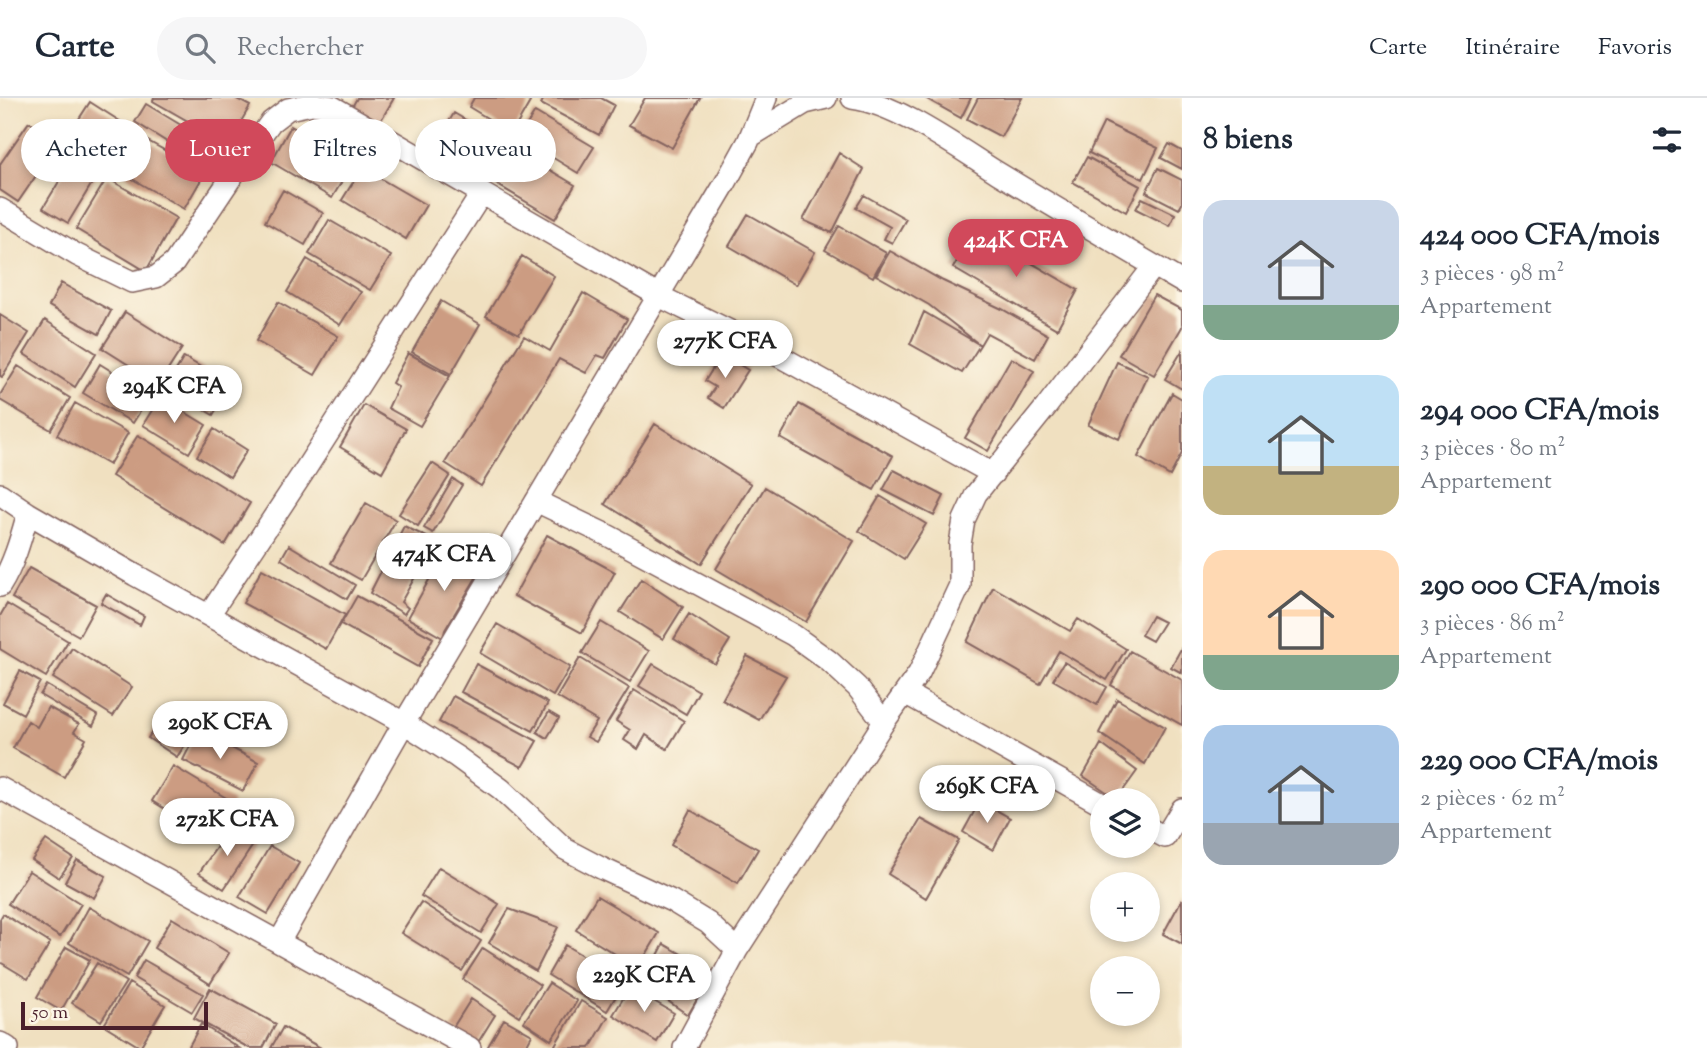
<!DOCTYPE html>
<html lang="fr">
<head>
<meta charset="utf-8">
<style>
  body { margin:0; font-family:"Sorts Mill Goudy",serif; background:#f6f6f7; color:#1f2937; height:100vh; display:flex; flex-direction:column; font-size:26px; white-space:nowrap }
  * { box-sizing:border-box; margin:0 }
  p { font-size:23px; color:#747a83 }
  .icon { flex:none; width:38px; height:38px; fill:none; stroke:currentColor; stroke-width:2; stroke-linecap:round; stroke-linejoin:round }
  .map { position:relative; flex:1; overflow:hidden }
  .sheet { display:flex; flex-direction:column; background:#fff; width:525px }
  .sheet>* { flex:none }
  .banner { position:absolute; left:21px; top:21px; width:665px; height:63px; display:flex; gap:14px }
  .fabs { position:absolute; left:1090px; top:690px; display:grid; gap:14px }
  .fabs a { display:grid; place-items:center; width:70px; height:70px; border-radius:50%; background:#fff; box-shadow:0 4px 10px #0003; font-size:35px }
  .scale { position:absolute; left:21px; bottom:18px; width:187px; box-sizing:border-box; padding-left:7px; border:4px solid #4a1f2b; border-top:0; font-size:19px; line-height:24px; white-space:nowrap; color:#4a1f2b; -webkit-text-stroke:5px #fcf5e5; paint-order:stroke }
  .price { position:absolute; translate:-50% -60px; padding:0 16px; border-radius:24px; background:#fff; color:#222; font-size:23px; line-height:46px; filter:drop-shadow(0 2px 4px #0008) }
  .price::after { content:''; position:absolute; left:50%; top:42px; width:21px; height:16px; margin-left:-10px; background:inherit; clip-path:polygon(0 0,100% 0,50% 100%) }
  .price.active { background:#d1495b; color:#fff }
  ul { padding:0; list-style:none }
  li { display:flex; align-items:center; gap:21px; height:175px; padding:0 21px }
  li span { display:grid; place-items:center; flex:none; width:196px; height:140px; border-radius:21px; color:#555 }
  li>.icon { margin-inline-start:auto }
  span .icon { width:84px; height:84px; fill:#fffc; stroke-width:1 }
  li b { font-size:30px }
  h2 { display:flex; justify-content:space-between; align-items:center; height:84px; padding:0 21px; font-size:30px }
  .tag { padding:0 24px; border-radius:32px; background:#fff; box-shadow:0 4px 10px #0003; font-size:24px; line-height:63px }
  .tag.active { background:#d1495b; color:#fff }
  header { display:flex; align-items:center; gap:42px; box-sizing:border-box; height:98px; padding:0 35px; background:#fff; border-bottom:2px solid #e0e1e3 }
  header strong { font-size:33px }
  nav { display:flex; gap:38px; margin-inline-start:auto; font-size:24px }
  .search { width:490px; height:63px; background:#f6f6f7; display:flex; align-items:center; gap:18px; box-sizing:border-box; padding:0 24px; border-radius:38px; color:#747a83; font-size:26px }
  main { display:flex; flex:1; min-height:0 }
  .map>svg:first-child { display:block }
  .building { fill:#cc9c82 }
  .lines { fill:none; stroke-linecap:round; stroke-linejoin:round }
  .street-casing { stroke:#84635f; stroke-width:24 }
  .street { stroke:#fff; stroke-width:21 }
</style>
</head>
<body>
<header>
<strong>Carte</strong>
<div class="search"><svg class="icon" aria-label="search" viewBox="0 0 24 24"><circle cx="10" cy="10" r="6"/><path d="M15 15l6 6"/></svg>Rechercher</div>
<nav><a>Carte</a><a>Itinéraire</a><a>Favoris</a></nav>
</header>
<main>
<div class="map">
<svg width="1182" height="950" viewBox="0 0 1182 950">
  <rect width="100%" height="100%" fill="#fcf5e5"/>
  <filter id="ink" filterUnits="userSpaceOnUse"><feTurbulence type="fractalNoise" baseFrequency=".0143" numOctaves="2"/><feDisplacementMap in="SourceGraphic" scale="14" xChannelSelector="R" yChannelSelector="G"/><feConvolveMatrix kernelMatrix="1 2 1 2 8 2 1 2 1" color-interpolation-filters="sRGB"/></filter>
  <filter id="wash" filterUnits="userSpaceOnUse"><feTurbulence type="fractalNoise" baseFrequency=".00686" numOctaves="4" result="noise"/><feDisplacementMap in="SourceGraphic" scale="28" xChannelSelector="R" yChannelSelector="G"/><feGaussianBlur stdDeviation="1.57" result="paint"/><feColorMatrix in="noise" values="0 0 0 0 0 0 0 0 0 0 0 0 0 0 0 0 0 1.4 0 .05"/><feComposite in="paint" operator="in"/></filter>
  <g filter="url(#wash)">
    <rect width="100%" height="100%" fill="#f0e0c0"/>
    <g id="blocks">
      <path class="building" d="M154 0H235L250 8 228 46 153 3Z
        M357 0H394L380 24 352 9Z
        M474 0H523L530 4 512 35 469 9Z
        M544 0H601L614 7 599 37 541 6Z
        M645 0H700L672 50 629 27Z
        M925 0H971L961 20Z
        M978 0H1022L1001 39 967 21Z
        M90 4 126 27 102 64 66 41Z
        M146 6 219 50 207 69 135 24Z
        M535 14 594 49 578 75 519 39Z
        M454 15 575 87 555 121 434 49Z
        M29 24 59 44 18 104 0 92V66Z
        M1104 24 1158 50 1143 81 1089 55Z
        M291 28 353 65 332 100 271 64Z
        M130 33 205 75 184 111 110 68Z
        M1169 46 1182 53V71L1161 60Z
        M839 55 864 71 832 135 803 122Z
        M75 57 100 72 68 125 43 110Z
        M1087 59 1140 88 1126 114 1073 84Z
        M362 70 426 107 406 141 342 102Z
        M1158 70 1182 82V106L1179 111 1146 94Z
        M107 80 176 120 146 173 76 131Z
        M283 92 323 115 305 147 265 124Z
        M864 97 906 121 892 145 884 141 890 129 856 110Z
        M1142 100 1175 116 1170 128 1136 111Z
        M748 116 815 154 796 187 729 148Z
        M329 122 391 158 370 192 309 156Z
        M839 128 886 155 873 179 825 152Z
        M975 132 1078 192 1057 231 953 170Z
        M890 153 943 183 1002 211 1048 237 1035 261 987 235 980 247 962 275 910 246 924 214 980 247 929 207 876 177Z
        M522 158 554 178 519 236 486 218Z
        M307 161 361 194 340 227 287 194Z
        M61 185 111 213 99 236 49 208Z
        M583 195 627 221 605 260 597 257 586 275 559 261 481 388 445 365 524 238 550 253Z
        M1154 197 1182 212V229L1154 277 1119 257Z
        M441 203 480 226 451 276 412 254Z
        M278 204 338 238 315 277 256 243Z
        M125 214 182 250 159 286 102 250Z
        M0 217 29 235 2 279 0 278Z
        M45 222 96 255 75 289 24 256Z
        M1182 253V291L1165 281Z
        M408 255 450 278 420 328 388 310 398 289 392 285Z
        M722 256 748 272 724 310 708 300 715 289 705 283Z
        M184 259 231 287 213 317 166 289Z
        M1011 260 1034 273 988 353 965 340Z
        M1117 264 1148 278 1119 341 1088 327Z
        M100 266 150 297 133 325 83 295Z
        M18 268 70 300 51 332 0 302V297Z
        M1172 295 1182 301V355L1170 378 1138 359Z
        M160 299 206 327 189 355 143 327Z
        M75 305 128 335 109 367 57 337Z
        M799 306 893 358 874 392 780 340Z
        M364 307 406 331 382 374 340 349Z
        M655 326 751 386 701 466 605 406Z
        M214 331 247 352 230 379 197 358Z
        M138 337 250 405 225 447 112 378Z
        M432 365 450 377 418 428 399 416Z
        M894 372 944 398 934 418 883 392Z
        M453 381 462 387 433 435 424 430Z
        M765 389 854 443 806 524 716 471Z
        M880 398 926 426 904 461 859 433Z
        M366 405 396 422 361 482 331 465Z
        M404 428 435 443 401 504 408 510 404 516 370 495Z
        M547 437 615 474 582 535 514 498Z
        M289 447 355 487 347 501 281 461Z
        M446 451 480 473 445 532 443 540 408 520Z
        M29 470 96 507 79 538 12 500Z
        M262 471 345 517 326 551 243 505Z
        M641 481 683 509 663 541 620 514Z
        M993 489 1070 533 1078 521 1126 551 1107 582 1059 553 1040 586 967 544Z
        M106 496 144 518 140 527 101 505Z
        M357 498 433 540 418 569 341 526Z
        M7 506 68 543 46 579 0 551V518Z
        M689 516 730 542 715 566 674 541Z
        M1152 518 1164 524 1152 543 1141 537Z
        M601 524 649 553 630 584 582 555Z
        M497 526 570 569 553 598 480 555Z
        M1182 549V575L1171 569Z
        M72 550 132 589 113 618 53 580Z
        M1130 553 1182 582V627L1111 587Z
        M747 558 786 578 759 622 722 602Z
        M580 560 629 590 596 644 587 639 597 623 557 599Z
        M1064 564 1107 589 1097 607 1053 582Z
        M476 566 548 605 533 633 461 594Z
        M653 566 699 593 686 616 639 588Z
        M20 573 40 584 23 616 3 605Z
        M46 587 98 618 93 628 40 597Z
        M634 592 684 623 667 651 646 637 638 651 624 642 630 632 616 623Z
        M453 598 537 643 522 669 439 624Z
        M1117 601 1165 629 1145 666 1099 635Z
        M48 609 79 626 74 634 86 641 64 679 13 650 28 623 37 629Z
        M549 614 559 620 547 640 537 634Z
        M164 615 193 634 177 659 148 640Z
        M198 632 258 664 243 693 183 662Z
        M1101 646 1137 673 1117 701 1083 678Z
        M173 668 233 704 212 740 152 703Z
        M980 703 1010 720 993 752 963 734Z
        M690 712 758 751 738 785 671 747Z
        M921 721 959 742 926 800 888 776Z
        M231 728 255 744 224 791 199 775Z
        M46 742 73 760 59 780 32 762Z
        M270 748 299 765 268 816 239 799Z
        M77 762 106 778 94 800 65 784Z
        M439 769 499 806 481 835 421 798Z
        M29 773 81 806 60 839 8 806Z
        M597 798 659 835 638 870 576 832Z
        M1182 801V846L1163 836Z
        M421 804 481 843 462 873 401 835Z
        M89 809 148 843 127 879 69 845Z
        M509 811 558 829 536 873 489 845Z
        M3 816 50 845 28 881 0 864V821Z
        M172 820 229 855 210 886 154 850Z
        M664 846 713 874 688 917 661 898 665 887 648 876Z
        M565 847 625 883 607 913 548 877Z
        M66 849 90 862 61 913 37 899Z
        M483 850 540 887 519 918 463 881Z
        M144 862 203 896 192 914 134 880Z
        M97 865 126 884 101 923 72 905Z
        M129 885 165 907 140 949 104 927Z
        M549 885 577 903 551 942 524 924Z
        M630 889 674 915 657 944 613 917Z
        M210 890 276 926 263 950H249L194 920Z
        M471 901 495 917 477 946 452 931Z
        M581 903 608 919 590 950H559L555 947Z
        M504 921 532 937 525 950H487Z
        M201 926 239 950H188Z
        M283 929 321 950H271Z"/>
    </g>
  </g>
  <g filter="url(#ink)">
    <use href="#blocks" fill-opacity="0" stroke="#84635f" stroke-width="2"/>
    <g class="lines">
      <g class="street-casing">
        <path id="street" d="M852 0C898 6 958 50 998 75 1059 112 1120 148 1182 184
          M751 38 805 5 826 0
          M0 111 77 157 132 184 156 179 174 165 243 62 271 24 288 11 312 6 333 9 659 198 770 253 993 376
          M0 396 28 415 135 477 404 625 457 659 501 691 565 751 601 770 672 803 708 825 737 852
          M536 403 609 438 793 537 829 563 857 589 884 624
          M0 488C14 466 21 440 28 415
          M209 517 303 375 482 95
          M905 595 1102 706
          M0 690 470 950
          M1148 730 1165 739 1182 711
          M279 844 404 625 726 84 748 44 766 0
          M0 945 8 950
          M684 950 737 852 884 624 919 575 960 487V446L964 422 976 396 1046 309 1154 168"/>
      </g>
      <use href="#street" class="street"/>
    </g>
  </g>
</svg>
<div class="fabs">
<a><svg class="icon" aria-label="layers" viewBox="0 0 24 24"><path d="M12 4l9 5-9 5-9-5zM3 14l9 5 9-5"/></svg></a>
<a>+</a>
<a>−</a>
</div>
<div class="scale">50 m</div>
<b class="price active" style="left:1016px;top:181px">424K CFA</b>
<b class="price" style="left:725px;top:282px">277K CFA</b>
<b class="price" style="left:174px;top:327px">294K CFA</b>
<b class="price" style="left:444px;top:495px">474K CFA</b>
<b class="price" style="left:220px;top:663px">290K CFA</b>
<b class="price" style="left:987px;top:727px">269K CFA</b>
<b class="price" style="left:227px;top:760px">272K CFA</b>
<b class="price" style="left:644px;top:916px">229K CFA</b>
<div class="banner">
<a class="tag">Acheter</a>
<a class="tag active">Louer</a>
<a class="tag">Filtres</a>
<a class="tag">Nouveau</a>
</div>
</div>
<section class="sheet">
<h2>8 biens<svg class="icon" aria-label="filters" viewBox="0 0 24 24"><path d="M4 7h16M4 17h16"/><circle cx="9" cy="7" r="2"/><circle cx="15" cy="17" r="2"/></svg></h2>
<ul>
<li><span style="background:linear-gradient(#c9d6e8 75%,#7fa58c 0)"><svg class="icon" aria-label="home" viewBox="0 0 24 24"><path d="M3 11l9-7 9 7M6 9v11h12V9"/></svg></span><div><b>424 000 CFA/mois</b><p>3 pièces · 98 m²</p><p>Appartement</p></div></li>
<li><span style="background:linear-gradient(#bfe0f5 65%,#c2b280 0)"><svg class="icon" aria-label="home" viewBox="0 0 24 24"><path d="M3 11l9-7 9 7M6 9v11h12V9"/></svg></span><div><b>294 000 CFA/mois</b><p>3 pièces · 80 m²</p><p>Appartement</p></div></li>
<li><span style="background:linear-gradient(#ffd9b3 75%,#7fa58c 0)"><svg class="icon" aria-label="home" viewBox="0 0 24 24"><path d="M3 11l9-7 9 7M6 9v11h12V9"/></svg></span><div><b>290 000 CFA/mois</b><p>3 pièces · 86 m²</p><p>Appartement</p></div></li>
<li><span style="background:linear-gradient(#a9c7e8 70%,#9aa5b1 0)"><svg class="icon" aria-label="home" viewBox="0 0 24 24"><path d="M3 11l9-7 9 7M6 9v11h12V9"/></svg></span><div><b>229 000 CFA/mois</b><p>2 pièces · 62 m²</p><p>Appartement</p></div></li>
</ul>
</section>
</main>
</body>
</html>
